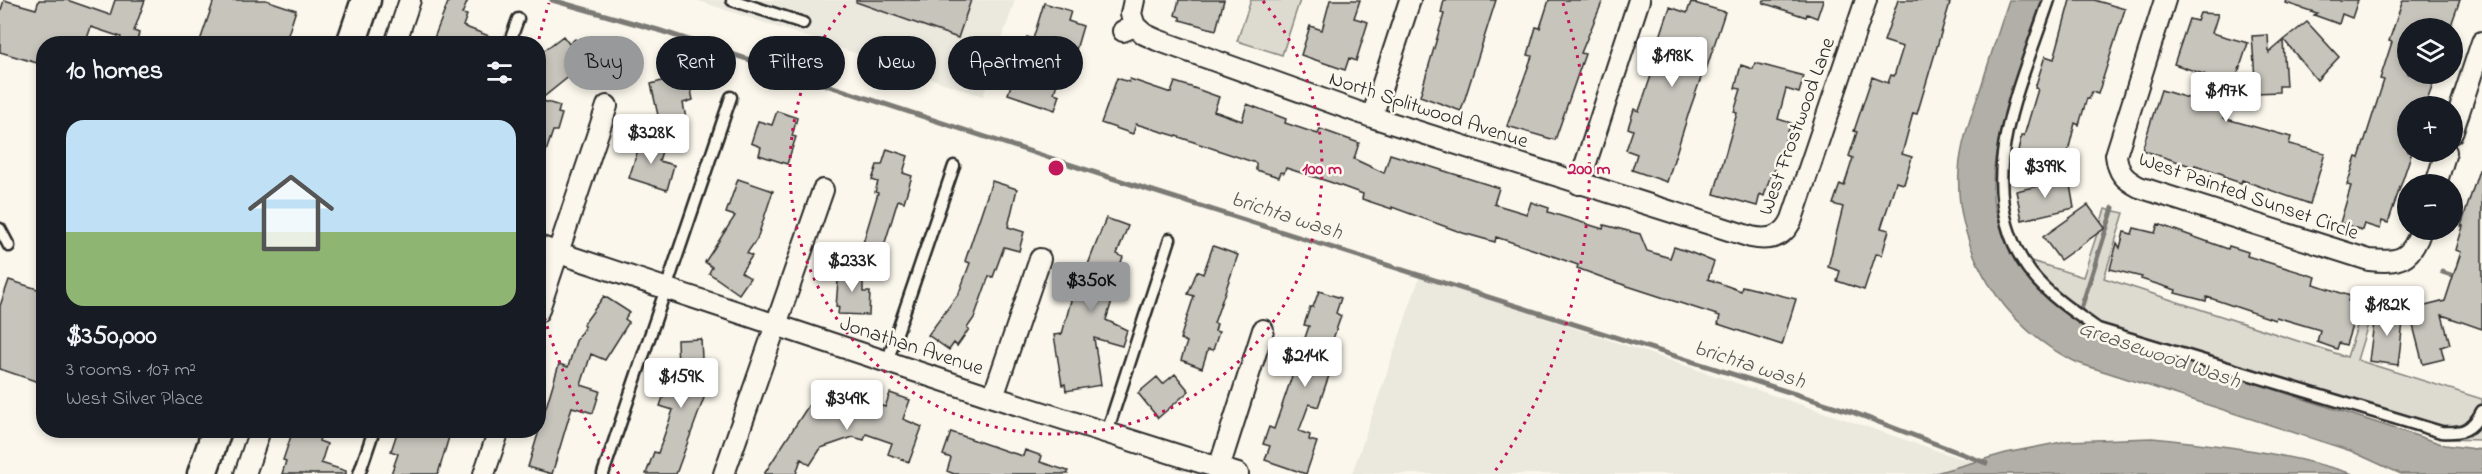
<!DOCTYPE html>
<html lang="en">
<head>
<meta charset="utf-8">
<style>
  body { margin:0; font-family:"Indie Flower",sans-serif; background:#20242c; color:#f1f3f6; height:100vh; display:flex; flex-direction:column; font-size:22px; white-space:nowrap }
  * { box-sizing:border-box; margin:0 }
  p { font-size:20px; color:#9ea1a6 }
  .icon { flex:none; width:33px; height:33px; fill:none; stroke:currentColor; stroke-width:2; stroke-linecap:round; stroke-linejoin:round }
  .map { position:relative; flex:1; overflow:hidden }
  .panel { position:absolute; left:36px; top:36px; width:510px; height:402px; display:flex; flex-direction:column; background:#171b24; border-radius:24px; box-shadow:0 3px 9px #0003 }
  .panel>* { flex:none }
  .hud { position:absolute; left:564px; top:36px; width:570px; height:54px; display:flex; gap:12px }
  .tools { position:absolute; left:2397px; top:18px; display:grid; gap:12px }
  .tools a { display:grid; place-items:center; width:66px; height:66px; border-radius:50%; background:#171b24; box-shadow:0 3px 9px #0003; font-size:30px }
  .price { position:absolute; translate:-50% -51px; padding:0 14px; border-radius:6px; background:#fff; color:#222; font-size:20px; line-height:39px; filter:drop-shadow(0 2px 3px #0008) }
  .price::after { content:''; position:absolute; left:50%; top:36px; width:18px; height:14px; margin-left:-9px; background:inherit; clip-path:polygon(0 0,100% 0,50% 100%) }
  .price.current { background:#98999b; color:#111 }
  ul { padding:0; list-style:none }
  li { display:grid; align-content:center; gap:12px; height:318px; padding:0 30px }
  li span { display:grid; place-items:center; height:186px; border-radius:18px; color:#555 }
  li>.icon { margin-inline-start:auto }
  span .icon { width:108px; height:108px; fill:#fffc; stroke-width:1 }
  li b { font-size:26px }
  h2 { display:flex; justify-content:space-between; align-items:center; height:72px; padding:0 30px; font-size:26px }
  .pill { padding:0 21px; border-radius:27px; background:#171b24; box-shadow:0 3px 9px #0003; font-size:21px; line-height:54px }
  .pill.current { background:#98999b; color:#111 }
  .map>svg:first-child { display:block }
  .built { fill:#ebe8de }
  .green { fill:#dddad0; stroke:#84827e; stroke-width:1.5 }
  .water { fill:#b1afa7; stroke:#7b7a75; stroke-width:1.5 }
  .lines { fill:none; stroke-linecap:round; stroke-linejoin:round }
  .stream { stroke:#7b7a75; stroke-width:5 }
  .building { fill:#c7c4bc; stroke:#2b2b2b; stroke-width:1.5 }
  .service-casing { stroke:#2b2b2b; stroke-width:15 }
  .minor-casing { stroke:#2b2b2b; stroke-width:24 }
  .secondary-casing { stroke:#2b2b2b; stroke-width:33 }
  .service { stroke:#fbf7ec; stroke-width:10 }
  .minor { stroke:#fbf7ec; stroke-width:20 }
  .secondary { stroke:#fbf7ec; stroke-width:28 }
  .ring { fill:none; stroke:#c2185b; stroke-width:3; stroke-dasharray:3 6 }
  .labels { text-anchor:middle; stroke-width:5; stroke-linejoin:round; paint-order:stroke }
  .street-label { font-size:21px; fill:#2b2b2b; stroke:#fbf7ec }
  .water-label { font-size:22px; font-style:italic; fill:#5a5956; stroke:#fbf7ec }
  .centre { fill:#c2185b; stroke:#fbf7ec; stroke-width:3 }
  .ring-label { font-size:18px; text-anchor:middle; font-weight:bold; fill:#c2185b; stroke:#fbf7ec; stroke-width:5; stroke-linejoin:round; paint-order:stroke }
</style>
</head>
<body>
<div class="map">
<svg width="2482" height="474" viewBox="0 0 2482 474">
  <rect width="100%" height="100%" fill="#fbf7ec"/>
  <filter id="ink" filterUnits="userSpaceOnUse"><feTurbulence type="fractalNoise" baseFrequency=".0167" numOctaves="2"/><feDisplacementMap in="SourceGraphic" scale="12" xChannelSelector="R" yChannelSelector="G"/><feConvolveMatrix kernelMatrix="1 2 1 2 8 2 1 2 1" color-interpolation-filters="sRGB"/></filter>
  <g filter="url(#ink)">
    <path class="built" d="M696 0H1015L983 96Z
      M1420 276 1956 457 2021 474H1352Z"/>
    <path class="green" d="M1251 0H1300L1282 55 1237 41Z
      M2105 209 2124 213 2104 278 2347 357 2369 290 2377 295 2357 360 2482 399V440L2444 439 2095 326 2062 306 2025 259 2083 277Z"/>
    <path class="water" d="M2009 0H2043C2023 61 1990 134 1993 198 1994 207 1998 216 2000 225 2014 275 2046 303 2089 329L2445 445 2482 450V474H2401L2351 451 2106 372C2096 369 2086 366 2076 362 2004 329 1954 249 1959 171 1961 141 1972 114 1981 87 1990 58 1999 29 2009 0Z
      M2152 438C2221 445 2287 453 2353 474H1932L2006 453 2067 441Z"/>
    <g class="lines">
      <path class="stream" d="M552 0 658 30 1096 173 1852 412 1986 463
        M2442 272 2457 277
        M2079 315 2113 208"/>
    </g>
    <path class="building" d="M4 0 36 9 39 0H67L110 15 115 0H145L134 31 139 33 136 44H119L121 37 91 27 85 44H44L37 63 0 52V13Z
      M214 0H266L296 10 285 44H262L242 36 239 44H199Z
      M449 0H468L462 14 467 15 463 26 502 41V44H449L434 38Z
      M856 0H971L958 38 856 2Z
      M1179 0H1224L1216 30 1180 20V17L1175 15Z
      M1330 0H1360L1354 18 1368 22 1356 61 1349 58 1345 70 1301 55 1310 26 1322 30Z
      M1444 0H1496L1461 111 1420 96 1444 14 1441 13Z
      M1549 0H1603L1581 53 1585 54 1555 140 1507 126 1532 56 1528 55 1536 27 1540 28Z
      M1764 0H1823L1817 18 1807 14 1806 17 1763 3Z
      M1898 0H1941L1950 3 1917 114 1913 113 1902 154 1912 157 1904 184 1896 182 1881 228 1889 230 1882 255 1876 254 1864 290 1837 281 1840 271 1828 267 1843 207 1833 204 1840 184 1844 186 1853 158 1849 156 1857 132 1854 131 1872 77 1888 83 1891 75 1894 76 1903 47 1884 41Z
      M2070 0H2094L2125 9 2098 94 2092 92 2089 99 2087 98 2079 125 2075 123 2065 164 2068 174 2016 163 2021 136H2024L2038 89 2035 88 2045 56 2054 59Z
      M2287 0H2358L2352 18 2342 14 2339 24 2314 15 2317 13 2286 3Z
      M2403 0H2460L2450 28H2408V74H2437L2425 106H2408V152H2412L2388 223 2382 221 2380 229 2364 224 2362 230 2340 223 2351 186 2347 185 2356 157 2359 158 2384 80 2380 79 2392 42 2389 41Z
      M1691 2 1725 12 1704 76 1702 75 1690 109 1667 182 1632 170 1637 154 1626 150 1633 130 1628 128 1634 109 1639 111 1656 61 1650 60 1656 42 1658 43 1670 7 1687 13Z
      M1044 3 1071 11 1068 21 1083 26 1071 67 1063 64 1054 93 1060 95 1055 110 1008 94 1027 37 1033 39Z
      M2200 13 2218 14 2212 33 2248 43 2223 118 2291 137 2289 144 2325 153 2310 204 2242 180 2241 183 2223 177V174L2195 165 2194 167 2142 150 2161 90 2198 101 2206 75 2174 64 2189 19 2197 21Z
      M2307 22 2339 57 2317 80 2284 40Z
      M2268 35 2269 53 2283 41 2286 86H2279V92L2256 93 2252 36Z
      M563 36 569 44 575 39 591 59 540 100 560 106 558 113 562 114 557 131H553L541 166H538V55Z
      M1755 63 1804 76 1799 93 1786 89 1778 119 1791 123 1773 175 1771 174 1764 196 1760 194 1757 206 1714 194 1737 113 1734 112 1741 89 1735 88 1741 65 1753 69Z
      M676 77 677 84 689 80 693 100 683 103 687 124 661 129 651 84Z
      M1117 78 1129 82 1130 79 1171 93 1175 82 1191 87 1219 97 1214 111 1242 121 1247 104 1286 119 1285 123 1318 134 1320 129 1359 143 1354 159 1384 173 1390 154 1499 188 1494 204 1527 214 1531 202 1549 208 1548 212 1603 229 1604 225 1640 234 1647 251 1670 258 1674 247 1692 253 1714 262 1708 279 1741 291 1742 286 1796 299 1782 345 1718 324 1720 316 1612 281 1577 268 1578 265 1541 252 1496 237 1495 242 1463 233 1392 207V209L1362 199 1363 194 1330 182 1286 168 1284 173 1281 172 1279 177 1256 170V163L1176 136 1136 124 1133 134 1101 123Z
      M777 111 797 118 792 136 796 137 787 164 759 155 761 147 751 143 758 121 772 125Z
      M642 137 664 144 659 161 674 165 667 190 629 178Z
      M887 149 908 156 903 173 912 176 904 202 898 200 880 259 860 253 878 193 875 192 878 182 872 180 877 165H882Z
      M2479 170 2482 171V329L2442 315 2450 344 2441 347 2444 359 2423 364 2409 310 2445 301 2461 252 2456 250 2463 226H2461Z
      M738 179 773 191 757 239 747 253 752 256 741 272 750 278 739 294 709 273 712 267 705 262 735 216 726 213Z
      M2069 179 2074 208 2022 220 2016 191Z
      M992 181 1017 189 1008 227 1024 232 1019 251 1004 247 993 277 989 276 974 318 967 328 969 329 957 346 954 343 949 350 928 335 959 293 970 263 965 261Z
      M2088 205 2105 228 2060 260 2043 237Z
      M1106 218 1128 226 1117 254 1123 257 1111 289 1115 291 1106 320 1127 330 1122 346 1094 338 1101 385 1066 391 1065 384 1062 385 1054 335 1062 334 1077 278 1082 280Z
      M2158 224 2228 249 2229 246 2248 252 2247 256 2316 277 2314 284 2350 296 2348 301 2359 303 2346 345 2339 343 2337 349 2317 342 2320 330 2276 317 2275 320 2207 297 2206 301 2175 293 2176 290 2141 279 2142 277 2110 269 2117 243 2120 248 2124 232 2132 234 2134 228 2155 233Z
      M1213 246 1238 255 1214 323 1217 324 1215 331 1219 332 1213 350 1208 349 1202 368 1181 360 1187 342 1180 339 1194 296 1188 294 1197 271 1203 274Z
      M839 269 863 270V292H870L869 315 838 314 839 306 836 307Z
      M9 280 44 291V384L0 369V306Z
      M1319 291 1341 298 1336 313 1341 316 1325 362 1333 364 1318 407 1309 404 1299 431 1310 435 1309 440 1317 442 1306 474 1265 460 1270 446 1263 444 1269 427 1274 429 1309 326 1304 325 1310 307H1313Z
      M604 296 629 312 625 319 629 322 605 360 591 354 581 385 600 391 593 413 572 407 552 474 528 467 559 364 568 367 576 341 585 326 583 325Z
      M2376 307 2404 314 2398 365 2369 361Z
      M701 339 704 398 676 474H646L654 452 658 453 673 410 660 406 666 389 679 394 677 340Z
      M1175 374 1189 391 1158 418 1138 393 1157 377 1163 384Z
      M890 393 910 400 903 419 922 427 909 462 888 454 892 443 866 434 864 440 853 437 821 448 810 465 801 459 796 474H764L812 400 839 417 844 402 855 406 858 397 885 407Z
      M293 430H323L319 441 327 444 321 463 346 471V474H282L286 461 283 460Z
      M398 430H451L438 474H391L398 454 391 451Z
      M951 432 1006 451 1023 456 1025 450 1042 456 1040 462 1068 471V474H954L947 471 951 458 943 455Z"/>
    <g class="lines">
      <g class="service-casing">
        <path id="service" d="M732 0 803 23
          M2049 0C2020 88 1968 189 2031 273 2048 295 2075 313 2098 329L2441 432C2462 433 2471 432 2482 411
          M509 44 518 19
          M0 229 9 246
          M887 362 954 166
          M1107 432 1170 239
          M359 474 374 430
          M603 474 731 97"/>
      </g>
      <g class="minor-casing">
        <path id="minor" d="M2165 0 2116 155C2118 173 2124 179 2139 187L2369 260C2399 263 2411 260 2421 230
          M1135 26 1144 34 1157 40 1372 117 1751 237C1770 241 1784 237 1792 219L1866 0
          M1123 31 1135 26 1131 14 1134 0
          M395 44 410 0
          M1372 117 1410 0
          M2452 133 2482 42
          M1579 184 1639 0
          M2436 184 2446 152
          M538 246 993 397 1238 474
          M538 312 607 106
          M993 397 1040 259
          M245 474 260 430
          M484 474 499 430
          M724 474 823 190
          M1217 474 1263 330"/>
      </g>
      <g class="secondary-casing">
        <path id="secondary" d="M351 44 366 0
          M202 474 217 430"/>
      </g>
      <use href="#service" class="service"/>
      <use href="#minor" class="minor"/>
      <use href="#secondary" class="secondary"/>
    </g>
  </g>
  <g class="ring">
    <path d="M1263 1A266 266 0 1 1 849 1"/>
    <path d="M619 474A533 533 0 0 1 539 297M539 39A533 533 0 0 1 549 3M1563 3A533 533 0 0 1 1493 474"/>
  </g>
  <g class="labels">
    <g class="street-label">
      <text transform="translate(1429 109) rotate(18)" y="7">North Splitwood Avenue</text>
      <text transform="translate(1796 126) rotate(-70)" y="7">West Frostwood Lane</text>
      <text transform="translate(2249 195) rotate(19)" y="7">West Painted Sunset Circle</text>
      <text transform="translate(912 345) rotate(18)" y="7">Jonathan Avenue</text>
    </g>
    <g class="water-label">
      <text transform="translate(1287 214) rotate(18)" y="8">brichta wash</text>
      <text transform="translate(2160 353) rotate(19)" y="8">Greasewood Wash</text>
      <text transform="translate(1750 363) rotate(18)" y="8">brichta wash</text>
    </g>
  </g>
  <circle cx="1056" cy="168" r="9" class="centre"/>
  <g class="ring-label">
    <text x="1322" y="174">100 m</text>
    <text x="1589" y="174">200 m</text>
  </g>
</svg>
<div class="tools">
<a><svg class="icon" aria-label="layers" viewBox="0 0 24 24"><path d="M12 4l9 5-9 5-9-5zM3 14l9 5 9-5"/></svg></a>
<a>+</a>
<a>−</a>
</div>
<b class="price" style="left:1672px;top:88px">$198K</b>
<b class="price" style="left:2226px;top:123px">$197K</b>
<b class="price" style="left:651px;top:165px">$328K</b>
<b class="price" style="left:2045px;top:199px">$399K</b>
<b class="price" style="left:852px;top:293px">$233K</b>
<b class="price current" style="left:1091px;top:313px">$350K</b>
<b class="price" style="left:2387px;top:337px">$182K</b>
<b class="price" style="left:1305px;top:388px">$214K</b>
<b class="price" style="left:681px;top:409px">$159K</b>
<b class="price" style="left:847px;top:431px">$349K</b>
<div class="hud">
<a class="pill current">Buy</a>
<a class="pill">Rent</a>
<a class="pill">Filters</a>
<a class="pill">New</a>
<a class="pill">Apartment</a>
</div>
<section class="panel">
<h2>10 homes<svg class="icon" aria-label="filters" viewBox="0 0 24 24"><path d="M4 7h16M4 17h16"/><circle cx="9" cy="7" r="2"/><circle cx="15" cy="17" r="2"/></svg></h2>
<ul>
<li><span style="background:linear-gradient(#bfe0f5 60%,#8fb573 0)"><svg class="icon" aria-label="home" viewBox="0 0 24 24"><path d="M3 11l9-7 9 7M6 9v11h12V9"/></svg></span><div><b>$350,000</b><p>3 rooms · 107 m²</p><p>West Silver Place</p></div></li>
</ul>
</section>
</div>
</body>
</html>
